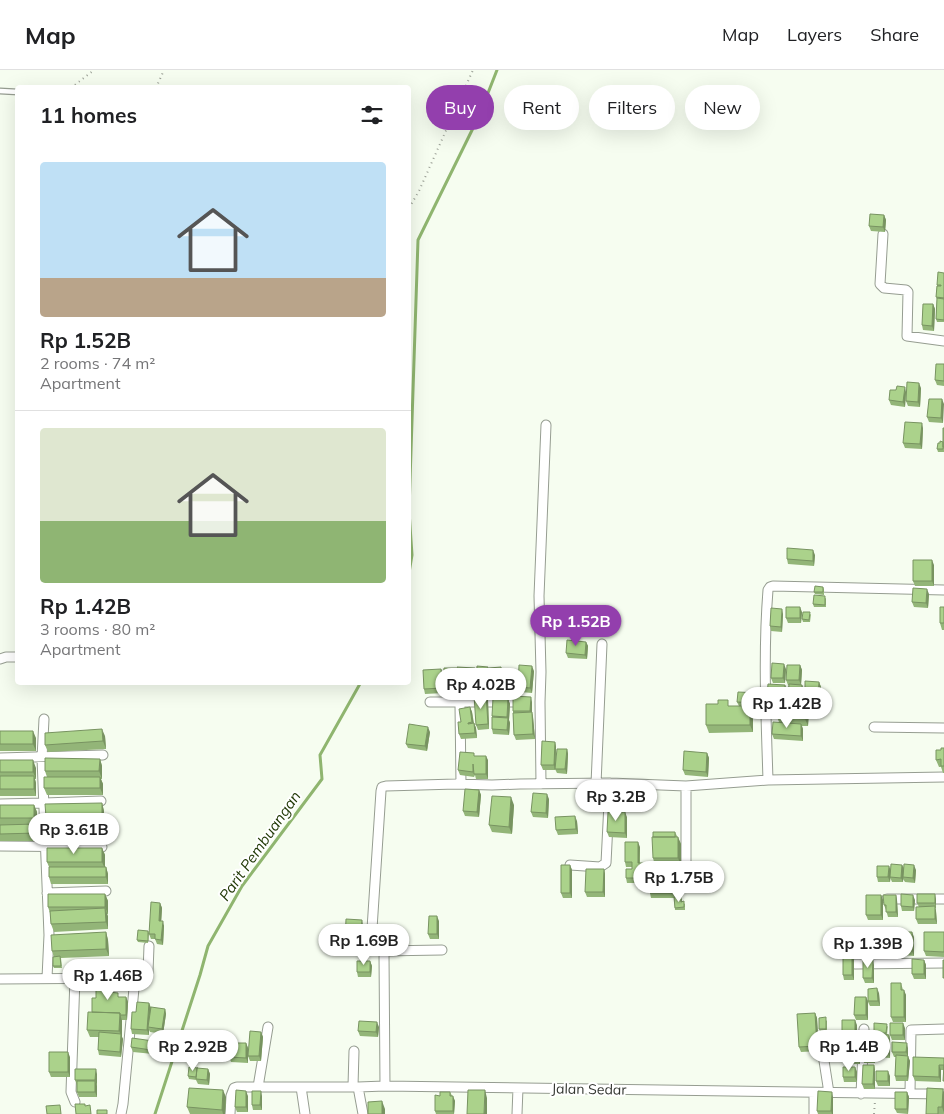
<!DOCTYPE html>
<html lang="en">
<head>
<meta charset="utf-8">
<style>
  body { margin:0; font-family:Mulish,sans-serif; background:#f6f6f6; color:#202124; height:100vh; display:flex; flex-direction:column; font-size:19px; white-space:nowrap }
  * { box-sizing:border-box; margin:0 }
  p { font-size:16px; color:#757577 }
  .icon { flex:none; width:28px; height:28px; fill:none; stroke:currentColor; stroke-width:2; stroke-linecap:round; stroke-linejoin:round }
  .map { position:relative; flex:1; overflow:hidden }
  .panel { position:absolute; left:15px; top:15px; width:396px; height:600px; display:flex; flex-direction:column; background:#fff; border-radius:5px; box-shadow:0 5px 20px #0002 }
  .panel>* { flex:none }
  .hud { position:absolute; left:426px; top:15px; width:442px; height:45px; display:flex; gap:10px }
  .price { position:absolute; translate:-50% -42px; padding:0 11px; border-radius:18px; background:#fff; color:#222; font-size:16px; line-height:32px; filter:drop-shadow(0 1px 2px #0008) }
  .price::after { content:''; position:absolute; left:50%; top:30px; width:15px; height:11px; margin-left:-8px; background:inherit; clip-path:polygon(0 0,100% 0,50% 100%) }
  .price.active { background:#933fad; color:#fff }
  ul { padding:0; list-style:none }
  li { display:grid; align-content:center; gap:10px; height:265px; padding:0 25px }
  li+li { border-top:1px solid #e0e0e0 }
  li span { display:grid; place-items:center; height:155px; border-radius:5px; color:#555 }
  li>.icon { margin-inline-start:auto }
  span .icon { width:90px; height:90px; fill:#fffc; stroke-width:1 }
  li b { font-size:21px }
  h2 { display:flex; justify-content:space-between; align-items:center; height:60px; padding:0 25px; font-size:21px }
  .tag { padding:0 18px; border-radius:22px; background:#fff; box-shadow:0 5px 20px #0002; font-size:18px; line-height:45px }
  .tag.active { background:#933fad; color:#fff }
  header { display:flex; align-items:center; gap:30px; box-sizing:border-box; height:70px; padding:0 25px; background:#fff; border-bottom:1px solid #e0e0e0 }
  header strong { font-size:24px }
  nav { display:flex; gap:28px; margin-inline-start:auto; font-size:18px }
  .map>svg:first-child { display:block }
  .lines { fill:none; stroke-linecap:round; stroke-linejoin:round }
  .stream { stroke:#8fb56f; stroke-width:3 }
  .service-casing { stroke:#969d91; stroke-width:7 }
  .minor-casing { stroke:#969d91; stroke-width:11 }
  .path { stroke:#9ba096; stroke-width:2; stroke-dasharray:1 4; stroke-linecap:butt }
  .service { stroke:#fff; stroke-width:4.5 }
  .minor { stroke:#fff; stroke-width:9 }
  .wall { fill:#93b578 }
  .shaded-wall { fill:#789361 }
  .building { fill:#abd28b; stroke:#789361 }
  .labels { text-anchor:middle; stroke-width:4; stroke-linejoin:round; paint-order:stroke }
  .street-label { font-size:14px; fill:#343732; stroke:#fff }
  .water-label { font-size:15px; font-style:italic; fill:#223a07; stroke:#fff }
</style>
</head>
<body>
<header>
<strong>Map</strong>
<nav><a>Map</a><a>Layers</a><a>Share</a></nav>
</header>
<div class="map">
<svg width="944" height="1044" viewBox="0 0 944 1044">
  <rect width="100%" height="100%" fill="#f6fdf0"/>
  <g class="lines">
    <path class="stream" d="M409 503 412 485 409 441 418 170 479 46 497 0
      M155 1044 200 905 208 876 242 816 322 709 320 685 361 612"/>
    <g class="service-casing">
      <path id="service" d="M0 21 18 22"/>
    </g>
    <g class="minor-casing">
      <path id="minor" d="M883 164 880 214 884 218 906 220 908 222 907 266 944 271
        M0 589 6 587H18
        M430 632H525
        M460 635 461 714
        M44 649 42 688 49 865 47 908
        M874 657 944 658
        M0 688 103 685
        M768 710C766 646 763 583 768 520L770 517 773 516 944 520
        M541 714 540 632 541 602 539 526 546 355
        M596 714 602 574
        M686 716V806
        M0 734 44 733 101 731
        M0 776 102 777
        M570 795 600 797 606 793 610 713
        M47 823 106 821
        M887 829H944
        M382 881 442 880
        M855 894 944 893
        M75 908 71 1022 75 1032
        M0 909 135 908
        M822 978 829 1023
        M353 1016 354 981
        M385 1016 384 884 382 881 371 879V874L381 721 382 717 386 716 456 714 492 715 520 714 610 713 686 716 768 710 944 707
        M258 1017 268 957
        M301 1017 305 1044
        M358 1017 363 1044
        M814 1023V1044
        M910 1023 911 960 944 959
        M861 1024 864 959
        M121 1044 123 1034 135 908 145 907 148 902 149 876
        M230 1044 231 1026 234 1018 237 1017H358L385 1016 944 1024
        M517 1044 518 1018"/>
    </g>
    <path class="path" d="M71 18 94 0
      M114 18H124
      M156 18 164 0
      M409 138 419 121 473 0
      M874 1044 875 1031"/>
    <use href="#service" class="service"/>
    <use href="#minor" class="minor"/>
  </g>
  <path class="wall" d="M884 145 886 150 885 162 871 161 869 156Z
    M944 203V252H937L936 249 937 229 936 227 937 215Z
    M933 234 935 239 934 261 923 260 922 255Z
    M944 294V316L937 315 935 310Z
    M921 318 920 337 908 336 906 331Z
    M906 322 905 337 891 335 889 330Z
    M942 329 943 353 929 352 927 347Z
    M923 358 922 379 905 378 903 373Z
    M944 358V382H938L937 379 940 373 943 372Z
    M815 485 814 496 788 494 787 489Z
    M934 495V516H915L913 511Z
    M823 517 824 519V525L815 524 814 522Z
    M929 524 928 538 914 537 912 532Z
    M826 528V537H814L813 534Z
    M944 537V560H942L940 553Z
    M802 542 801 553H788L786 548Z
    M783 544 782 562 771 561 770 556Z
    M811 544 810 552H803L802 549Z
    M586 572 588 576 587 589 568 588 566 583Z
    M800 595 802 600 801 615 804 620 803 632 790 631 788 626 789 615H788L786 610Z
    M441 599 443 604V612L457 601 477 602 489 600 503 602V608L514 602 516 607 515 624 504 623V625L492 626 490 621 489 606 488 626 486 625 488 630 489 659 478 660 476 655 477 625 476 621V624L458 623 457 620V623H445L444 620V623L425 624 424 619Z
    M786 599 785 613H773L771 608Z
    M534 601 532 623 520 622 518 617Z
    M819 612 821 617 820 632 806 631 805 626Z
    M787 620V632L806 633 809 640 808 656H802L803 659V671L774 669 772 664 779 652 777 647V632L769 631 767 626Z
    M759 623 761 628V638H751L753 643V662L709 663 706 655 730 636H739L737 632Z
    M508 629 510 634 509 650 510 653 509 665 493 664 492 659V646Z
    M532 632V643L533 647 535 669 516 670 514 665 513 643V641Z
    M470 637 472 642 474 653 476 658 477 668 461 669 459 664 461 652Z
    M0 661 36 668V681H0Z
    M430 662 427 681 408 678 406 674Z
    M105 666 106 679 48 682 45 675Z
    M555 672 556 677V690L567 679 568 684 567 704 557 703 555 699V700H543L541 695Z
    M944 678V703H943L941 697H939L936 690 941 680Z
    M707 683 709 688 708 707 685 705 683 700Z
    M475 686 488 690V709H476L475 705 474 707 460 705 458 700Z
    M100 689 102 696V709H101L103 714V725H47L44 718 47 707 45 701Z
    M0 690 36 698V709H35L36 713V726H0Z
    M479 720 481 725 479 747 465 746 463 741Z
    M549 729 548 748 533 747 531 742Z
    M102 733 104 741V754L107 760V771H50L48 764V753L46 747Z
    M0 735H34L37 742 36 756 39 762V771H0Z
    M514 735 512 764 492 762 489 755Z
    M627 747V768L609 767 607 762Z
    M577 751 578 764 558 765 556 760Z
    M675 762 681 774V795H679L680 813H677L678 827 682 829V832L685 834V840H675L674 828H651L650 823V813H627L626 808 632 799V797H626L625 792 640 777V793L650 798V799L654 804V810H667L668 795 655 796 653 788Z
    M102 778 105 785V797H106L108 804V814H51L49 807V797L47 792Z
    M570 795 572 800V828H563L561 823Z
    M902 795 904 798 916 800 915 813 905 812 903 809V812H892L890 807Z
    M604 799 605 804V827H587L585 822Z
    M891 801 890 812H878L877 807Z
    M105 824 108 831V844H107L108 859 54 862 51 854 50 843 48 837Z
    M881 825 883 830V850H868L866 845Z
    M896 825 897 830 898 847H888L886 840 884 835Z
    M936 829V838H935L936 841 937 854H918L916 849 919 837 917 833Z
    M915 830 914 841H902L901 836Z
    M160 833 162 838 161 851 164 856 163 875 157 874 155 869H151L149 864 148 873 138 872 137 870 148 861 149 863Z
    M439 851V869H430L428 864Z
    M363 855V862L366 868V879H355L354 877 347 876 345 871Z
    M391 857 393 862V874L373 873 371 868Z
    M858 860 860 865V885H852L854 889V910H844L843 905 844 884 842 880Z
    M106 862 108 870 109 886 61 888 62 898H54L53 896 54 887 52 881Z
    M944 862V887L926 886 924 881Z
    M914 867V886L903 885 901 880Z
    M924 890 926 895V909H914L912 904Z
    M370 891 372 896 371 907H358L357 902Z
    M874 895V913H865L863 908Z
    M109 909 111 914V922L119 927H126L128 932 127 950H122V967L123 969 121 987 99 985 98 980 99 967H90L87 960 96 928 102 917Z
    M901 913 903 920 906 925V952H893L891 947Z
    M879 923 880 936H870L868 932V950H856L854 945 866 927 868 931Z
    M149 933 151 938 165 939 166 944 163 964 150 962 149 960V965L132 964 131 959 136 942Z
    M815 943 817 948 819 981 801 982 799 977Z
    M827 950V961H820L819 959Z
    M857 955V967L844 966 842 961Z
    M888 956 887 964 889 965 890 970V988L877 987 875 982 876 965H875L874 963Z
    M379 957 378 967 360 966 358 961Z
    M905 958V970H892L890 965Z
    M261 962 263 967 261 991H250L248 986Z
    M228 967 230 973H246L248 978V993L231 992 230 989H211L209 984Z
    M874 968 875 973V993H864L863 988Z
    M153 971 154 976 153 984 133 982 131 977Z
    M193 973 195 978 193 988 178 986 176 981Z
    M858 975 860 980V994H849L847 989Z
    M908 978V987L910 991 908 1011H896L895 1006 896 987H894L892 982Z
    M70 987V1007H51L49 1002Z
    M944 988V1013V1000H941V1012L915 1011 913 1006Z
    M874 995 875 1000V1019H864L862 1014Z
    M855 997 857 1002V1012H844L843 1007Z
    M208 999 210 1004 209 1015 198 1014 196 1010 189 1009 188 1006Z
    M97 1004V1027H79L77 1022V1015L75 1010Z
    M890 1006V1016H878L876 1011Z
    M450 1022 455 1031 454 1044H436L435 1041 440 1026Z
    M907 1022 909 1027 908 1044 897 1043 895 1039Z
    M944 1022V1044H926Z
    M248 1026V1042H237L235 1037Z
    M262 1026V1040H253L252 1035Z
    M226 1027 225 1044H190L187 1037Z
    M833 1027V1044H818L817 1041Z"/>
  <path class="shaded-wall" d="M884 145 886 150 885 162 883 157Z
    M933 234 935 239 934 261 932 256Z
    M919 313 921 318 920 337 918 332Z
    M905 317 906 322 905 337 903 332Z
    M942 329 944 334 943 353 941 348Z
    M922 353 923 358 922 379 920 374Z
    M813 480 815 485 814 496 813 491Z
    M932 490 934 495V516L932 511Z
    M927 519 929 524 928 538 926 533Z
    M800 537 802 542 801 553 800 548Z
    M782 539 783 544 782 562 781 557Z
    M586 572 588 576 587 589 585 585Z
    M784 594 786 599 785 613 783 608Z
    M800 595 802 600 801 615 799 610Z
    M532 596 534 601 532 623 530 618Z
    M488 597 490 602 488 626 486 621Z
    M456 598 458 603 456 618 457 623 455 618Z
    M475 598 477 603 476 620V624L474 619Z
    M441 599 443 604 444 623 442 618Z
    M514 602 516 607 515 624 513 619Z
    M819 612 821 617 820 632 818 627Z
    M785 615 787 620V632L785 628Z
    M802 615 804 620 803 632 802 627Z
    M759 623 761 628V638L759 633Z
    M486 625 488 630 489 659 488 654Z
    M531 627 532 632V643L533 647 535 669 533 664 532 645 530 641Z
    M508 629 510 634 509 650 510 653 509 665 507 660 508 650 507 647Z
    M806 633 809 640 808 656 805 649Z
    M750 636 753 643V662L750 655Z
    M470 637 472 642 474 657 472 652Z
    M474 653 476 658 477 668 475 663Z
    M801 654 803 659V671L801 666Z
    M428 657 430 662 427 681 425 676Z
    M102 659 105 666 106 679 103 671Z
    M33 661 36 668V681L33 674Z
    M555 672 556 677 555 700 554 695Z
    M567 679 568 684 567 704 565 699Z
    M707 683 709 688 708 707 706 702Z
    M486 686 488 690V709L486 704Z
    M100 689 102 696V709L99 701Z
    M33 690 36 698V709L33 702Z
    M34 706 36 713V726L34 719Z
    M100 707 103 714V725L100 718Z
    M479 720 481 725 479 747 477 742Z
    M547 724 549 729 548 748 546 743Z
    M511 727 514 735 512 764 509 757Z
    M102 733 104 741V754L107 760V771L104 764V753L102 747Z
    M34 735 37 742V756L34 748Z
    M625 742 627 747V768L625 763Z
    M575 746 577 751 578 764 576 759Z
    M36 754 39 762V771L36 763Z
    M678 767 681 774V795L678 788Z
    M638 772 640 777 639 798 638 793Z
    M102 778 105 785V799L102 792Z
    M570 795 572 800V828L570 823Z
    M902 795 904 800 903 812 901 808Z
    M914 795 916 800 915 813 913 808Z
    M889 796 891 801 890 812 888 807Z
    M106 797 108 804V814L106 807Z
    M604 799 605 804V827L603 822Z
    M652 799 654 804V813L652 808Z
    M676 810 678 815V828L676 823Z
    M105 824 108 831V844L105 837Z
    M935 824 936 829V838L935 833Z
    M881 825 883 830V850L881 845Z
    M896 825 897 830 898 847 896 842Z
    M913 825 915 830 914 841 913 837Z
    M160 833 162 838 161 856 159 851Z
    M935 836 936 841 937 854 935 849Z
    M105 838 108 846V859L106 852Z
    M437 846 439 851V869L437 864Z
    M362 850 363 855V867L361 862Z
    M163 851 164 856 163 875 161 870Z
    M391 857 393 862V874L391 869Z
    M858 860 860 865V885L858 880Z
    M106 862 108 870 109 886 106 879Z
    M912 862 914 867V886L912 881Z
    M365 863 366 868V879L364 874Z
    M852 884 854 889V910L852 905Z
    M873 890 874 895V913L872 908Z
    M924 890 926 895V909L924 904Z
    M370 891 372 896 371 907 370 902Z
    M109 909 111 914 110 927 109 922Z
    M877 918 879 923 880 936 878 931Z
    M904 920 906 925V952L904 947Z
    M126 927 128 932 127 950 126 945Z
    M866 927 868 932V950L866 945Z
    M149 933 151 938 148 957 149 960V965L147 960Z
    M165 939 166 944 163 964 162 959Z
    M120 943 122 951V967L123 969 121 987 120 982 121 965 119 961Z
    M815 943 817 948 819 981 817 976Z
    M855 950 857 955V967L855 962Z
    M377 952 379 957 378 967 376 962Z
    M903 953 905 958V970L903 965Z
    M261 962 263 967 261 991 259 986Z
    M889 965 890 970V988L888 983Z
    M228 967 230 971V987H229L230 990 228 985Z
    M874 968 875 973V993L873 988Z
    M153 971 154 976 153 984 151 980Z
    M193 973 195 978 193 988 192 983Z
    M246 973 248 978V993L246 988Z
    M907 973 908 978V987L906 982Z
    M858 975 860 980V994L858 990Z
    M68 982 70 987V1007L68 1002Z
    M908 986 910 991 908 1011 907 1006Z
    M874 995 875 1000V1019L873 1014Z
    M939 995 941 1000V1012L939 1007Z
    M855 997 857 1002V1012L855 1007Z
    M96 999 97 1004V1015L95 1010Z
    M208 999 210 1004 209 1015 207 1010Z
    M888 1001 890 1006V1016L888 1011Z
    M95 1011 97 1016V1027L95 1022Z
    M943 1019 944 1022V1043L942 1037Z
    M223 1020 226 1027 225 1044H223L222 1040Z
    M485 1020 487 1028V1044H484Z
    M246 1021 248 1026V1042L246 1037Z
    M261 1021 262 1026V1040L260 1035Z
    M832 1022 833 1027V1044H832L831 1041Z
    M907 1022 909 1027 908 1044 907 1039Z
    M453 1026 455 1031 454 1044 453 1041Z
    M382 1031 385 1039V1044H382Z"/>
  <path class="building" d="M870 144 884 145 883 157 869 156Z
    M938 202 944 203V228L936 227 937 216H941V215H937Z
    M937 228 944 229V250L936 249Z
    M923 234H933L932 256 922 255Z
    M936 294H944V311L935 310Z
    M907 312 919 313 918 332 906 331Z
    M897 316 905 317 903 332 889 330 890 320H896Z
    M929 329H942L941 348 927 347Z
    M905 352 922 353 920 374 903 373Z
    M943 358H944V377H943Z
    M940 371 943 372V379H937L938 373H940Z
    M787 478 813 480V491L787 489Z
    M913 490H932V511H913Z
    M815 516 823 517V522H814Z
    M913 518 927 519 926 533 912 532Z
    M814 525 825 526V535L813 534Z
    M786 537H800V548H786Z
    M940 537H944V553H940Z
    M771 538 782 539 781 557 770 556Z
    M803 542H810L809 550 802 549Z
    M567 570 586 572 585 585 566 583Z
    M772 593 784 594 783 608H771Z
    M519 595 532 596 530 618 518 617Z
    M787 595H800L799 610H786Z
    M477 596 488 597 486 621 476 620Z
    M457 597 475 598 474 619 456 618Z
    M501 597 503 616 504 601 514 602 513 619 502 618V620L490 621 489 598Z
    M444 598H456L455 618H443Z
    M441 599 442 618 424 619 423 600Z
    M805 611 819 612 818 627 805 626Z
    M768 614 785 615V628L767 626Z
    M789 614 802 615V627L788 626Z
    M738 622 759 623V633L737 632Z
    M474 625H486L488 654 476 655Z
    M513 626 531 627 530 641H513Z
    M493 628 508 629 507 647 492 646Z
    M718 630H728V636H750V655H706V634H718Z
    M777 631 806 633 805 649 777 647Z
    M470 637 472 652 468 653V654L474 653 475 663 459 664 458 652H461L459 639Z
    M532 642 533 664 514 665 513 643Z
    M492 647 508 648 507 660 492 659Z
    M773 652 801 654V666L772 664Z
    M409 654 428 657 425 676 406 674Z
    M102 659 103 671 45 675V663Z
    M0 661H33V674H0Z
    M542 671 555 672 554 695H541Z
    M941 678H944V696H941V689L936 690V680H941Z
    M557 679H567L565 699H555Z
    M684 681 707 683 706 702 683 700Z
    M460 682 474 683V686H486V704H474L473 694V702L458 700Z
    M45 688 100 689 99 701H45Z
    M0 690H33V702H0Z
    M0 706H34V719H0Z
    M44 707H100V718H44Z
    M465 719 479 720 477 742 463 741Z
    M533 723 547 724 546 743 531 742Z
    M492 726 511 727 509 757 489 755Z
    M102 733V747H46L45 734Z
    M0 735H34V748H0Z
    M608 742H625V763L607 762Z
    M575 746 576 759 556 760 555 747Z
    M48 753H104V764H48Z
    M36 754V763L0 764V755Z
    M653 762H675V767H653Z
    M652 767H678V788H653Z
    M625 772H638V793H649V799H652V808H626V799H632V792H625Z
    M47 778H102V792H47Z
    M668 794 679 795V811L667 810Z
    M891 794 902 795 901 808 890 807Z
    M904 794 914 795 913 808 903 807Z
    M561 795H570V823H561Z
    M877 796H889L888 807H877Z
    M49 797H106V807H49Z
    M586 799H604L603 822H585Z
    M650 810H676V823H650Z
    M48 824H105V837H48Z
    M901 824 913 825V837L901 836Z
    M917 824H935V833H917Z
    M866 825H881V845H866Z
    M883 825H896V842H886V835H884Z
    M674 827H681V832L684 831V837L675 838Z
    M151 832 160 833 159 851H163L161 870 155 869V864H149Z
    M935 836V849H916V837Z
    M105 838 106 852 51 854 50 841Z
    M429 846H437V864H428Z
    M346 849 362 850 361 862 365 863 364 874H353V872L345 871Z
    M371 857H391V869L371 868Z
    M138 860 148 861V871L137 870Z
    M842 860H858V880H842Z
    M106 862V879L52 881 51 865Z
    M902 862H912V881L901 880Z
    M924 862H944V882L924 881Z
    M843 884H852V905H843Z
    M60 886 61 896H53V887Z
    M912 889 924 890V904H912Z
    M863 890H873L872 908H863Z
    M943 890H944V908H943Z
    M357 891H370V902H357Z
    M102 909H109V922L118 923V927H126V945H120V943L92 942V928H96V917H102Z
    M891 913H901V920H904V947H891Z
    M877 918 878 931H868V919Z
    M855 927H866V945H854Z
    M137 932 149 933 147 960 131 959 132 942H136Z
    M151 937 165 939 162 959 148 957Z
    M88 942 120 943 119 961 87 960Z
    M815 943 817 976 799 977 797 944Z
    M826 947V959H819V948Z
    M842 950H855V962L842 961Z
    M359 951 377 952 376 962 358 961Z
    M874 953 887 954 886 963H874Z
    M890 953H903V965H890Z
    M250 961 261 962 259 986H248Z
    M99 962 121 964 120 982 98 980Z
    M876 964 889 965 888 983 875 982Z
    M210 966 228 967V985L209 984Z
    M132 968 153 971 151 980 131 977Z
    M863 968H874L873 988H863Z
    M177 971 193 973 192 983 176 981Z
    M892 972 907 973 906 982H892Z
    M229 973H246V988L229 987Z
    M848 975H858V990L847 989Z
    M49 982H68V1002H49Z
    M896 985 908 986 907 1006H895Z
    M913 987 944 988V995H939V1007L913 1006Z
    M863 995H874L873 1014H862Z
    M944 995V1011H943Z
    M189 997 198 998H197L196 1007 188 1006Z
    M843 997H855V1007H843Z
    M197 998 208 999 207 1010 196 1009Z
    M75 999H96L95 1010H75Z
    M876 1001H888V1011H876Z
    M77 1011H95V1022H77Z
    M189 1018 223 1020 222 1040 187 1037Z
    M927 1018 943 1019 942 1037H938V1044H926Z
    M236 1020 246 1021V1037H235Z
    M468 1020H485L484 1044H467Z
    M252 1021H261L260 1035H252Z
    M818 1021 832 1022 831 1041H817Z
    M440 1022H450V1026H453V1041H435V1025L440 1026Z
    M895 1022H907V1039H895Z
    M382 1031V1044H368V1032Z
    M75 1034H85V1036L90 1035 91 1044H76Z
    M60 1035 61 1044H47L46 1036Z
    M97 1040H107V1044H97Z"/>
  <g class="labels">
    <g class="street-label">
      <text transform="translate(589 1019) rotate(1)" y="5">Jalan Sedar</text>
    </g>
    <g class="water-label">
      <text transform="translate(260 776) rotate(-55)" y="5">Parit Pembuangan</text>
    </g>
  </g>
</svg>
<b class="price active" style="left:576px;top:577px">Rp 1.52B</b>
<b class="price" style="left:481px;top:640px">Rp 4.02B</b>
<b class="price" style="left:787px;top:659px">Rp 1.42B</b>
<b class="price" style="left:616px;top:752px">Rp 3.2B</b>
<b class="price" style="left:74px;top:785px">Rp 3.61B</b>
<b class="price" style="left:679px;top:833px">Rp 1.75B</b>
<b class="price" style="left:364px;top:896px">Rp 1.69B</b>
<b class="price" style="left:868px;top:899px">Rp 1.39B</b>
<b class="price" style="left:108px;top:931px">Rp 1.46B</b>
<b class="price" style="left:193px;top:1002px">Rp 2.92B</b>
<b class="price" style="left:849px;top:1002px">Rp 1.4B</b>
<div class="hud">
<a class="tag active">Buy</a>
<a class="tag">Rent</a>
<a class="tag">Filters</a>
<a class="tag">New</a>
</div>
<section class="panel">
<h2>11 homes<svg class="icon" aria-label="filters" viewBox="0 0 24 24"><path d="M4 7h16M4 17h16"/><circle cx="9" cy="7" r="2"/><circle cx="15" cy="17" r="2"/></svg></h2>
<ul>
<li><span style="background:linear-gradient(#bfe0f5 75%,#b9a48a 0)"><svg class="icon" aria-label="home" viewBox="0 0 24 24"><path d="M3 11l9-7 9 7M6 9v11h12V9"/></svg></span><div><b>Rp 1.52B</b><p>2 rooms · 74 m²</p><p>Apartment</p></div></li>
<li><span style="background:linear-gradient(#dfe7d0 60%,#8fb573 0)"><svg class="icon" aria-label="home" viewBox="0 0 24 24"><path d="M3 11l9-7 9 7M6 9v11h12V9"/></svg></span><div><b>Rp 1.42B</b><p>3 rooms · 80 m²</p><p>Apartment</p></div></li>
</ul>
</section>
</div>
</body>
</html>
